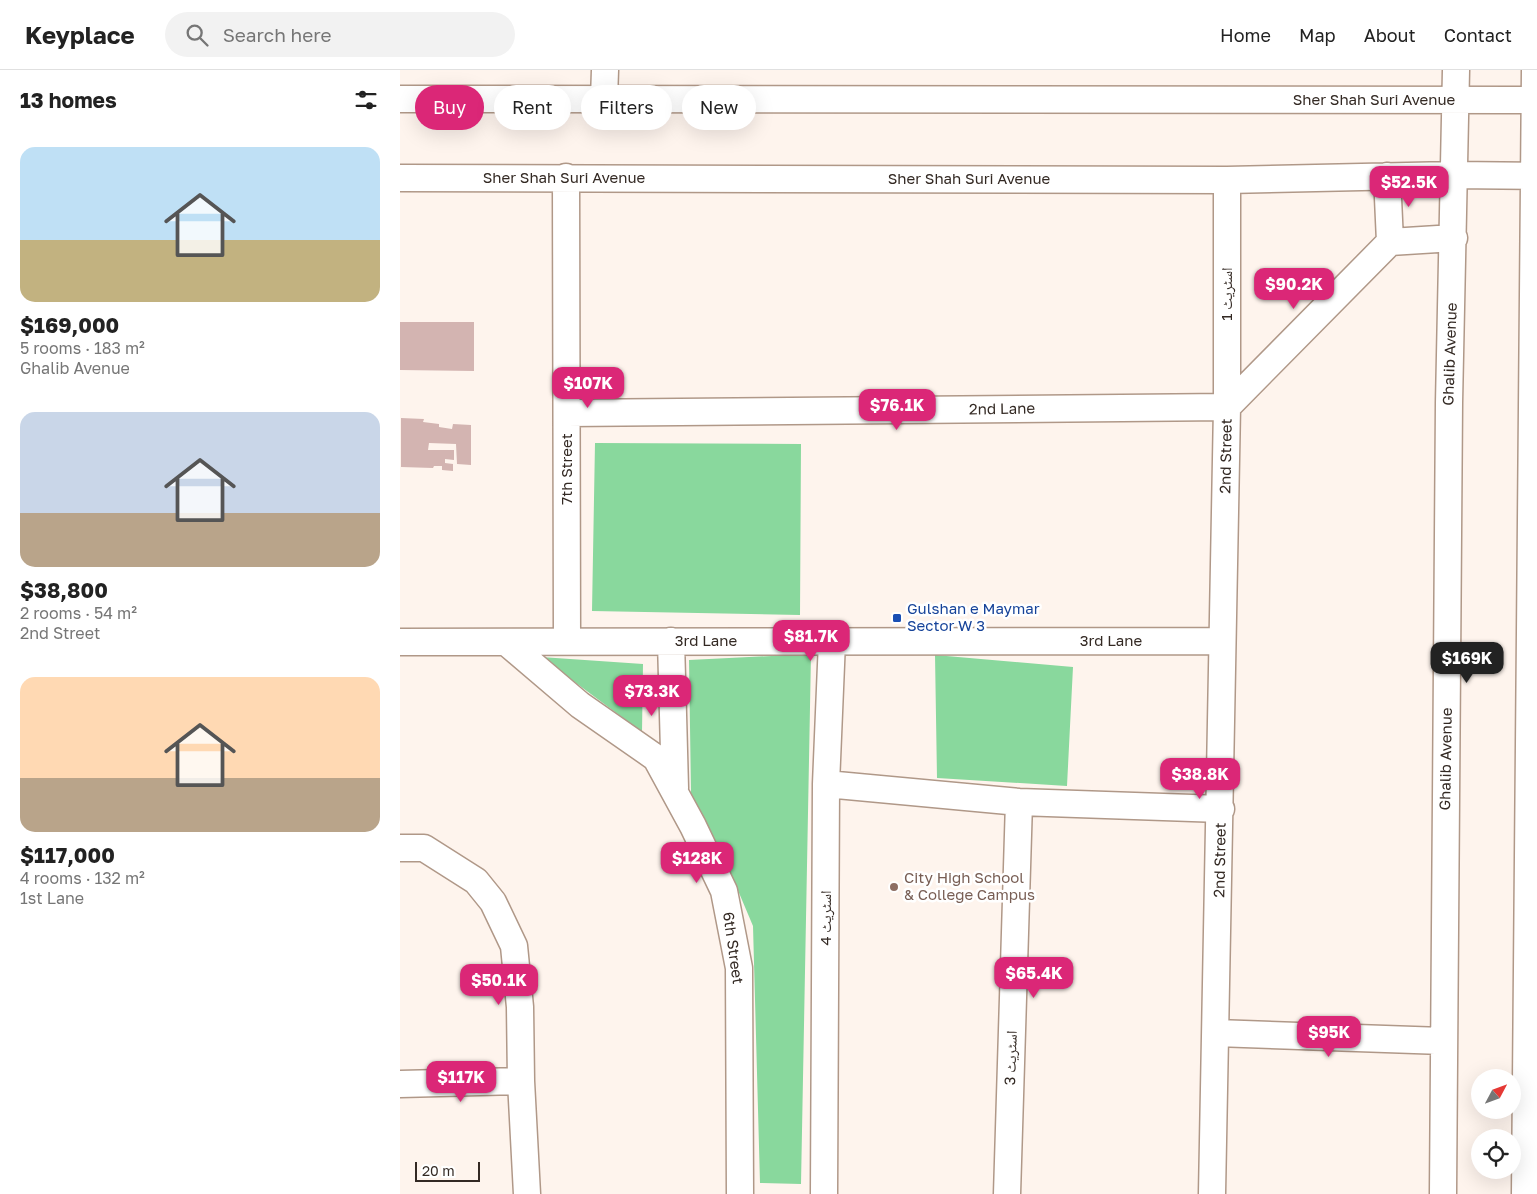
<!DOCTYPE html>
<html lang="en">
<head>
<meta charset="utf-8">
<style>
  body { margin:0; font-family:"Golos Text","Noto Naskh Arabic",sans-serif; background:#f2f2f2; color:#222; height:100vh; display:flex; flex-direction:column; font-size:19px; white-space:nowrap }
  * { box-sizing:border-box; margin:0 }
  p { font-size:16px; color:#767676 }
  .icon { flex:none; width:28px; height:28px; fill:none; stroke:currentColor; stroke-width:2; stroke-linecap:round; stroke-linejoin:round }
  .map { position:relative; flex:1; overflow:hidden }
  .details { display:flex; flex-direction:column; background:#fff; width:400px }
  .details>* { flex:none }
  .top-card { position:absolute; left:15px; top:15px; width:475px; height:45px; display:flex; gap:10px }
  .needle { width:32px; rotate:49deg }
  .fabs { position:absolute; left:1071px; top:999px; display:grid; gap:10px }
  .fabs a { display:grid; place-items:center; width:50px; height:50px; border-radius:50%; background:#fff; box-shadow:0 5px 20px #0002; font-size:25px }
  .scale { position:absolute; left:15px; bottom:12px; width:65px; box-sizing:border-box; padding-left:5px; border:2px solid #332923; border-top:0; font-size:14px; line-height:18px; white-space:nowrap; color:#332923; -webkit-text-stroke:4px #fff; paint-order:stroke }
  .price { position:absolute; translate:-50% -42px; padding:0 11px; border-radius:10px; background:#db2777; color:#fff; font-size:16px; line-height:32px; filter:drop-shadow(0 1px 2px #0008) }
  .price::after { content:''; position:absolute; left:50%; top:30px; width:15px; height:11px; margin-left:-8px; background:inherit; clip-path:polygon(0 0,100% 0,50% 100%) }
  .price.selected { background:#222; color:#fff }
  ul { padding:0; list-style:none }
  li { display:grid; align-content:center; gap:10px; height:265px; padding:0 20px }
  li span { display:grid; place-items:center; height:155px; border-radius:15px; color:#555 }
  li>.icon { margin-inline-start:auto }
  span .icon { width:90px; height:90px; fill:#fffc; stroke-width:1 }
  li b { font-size:21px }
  h2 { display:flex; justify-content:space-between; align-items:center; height:60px; padding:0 20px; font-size:21px }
  .pill { padding:0 18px; border-radius:22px; background:#fff; box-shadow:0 5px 20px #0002; font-size:18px; line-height:45px }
  .pill.selected { background:#db2777; color:#fff }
  header { display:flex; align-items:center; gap:30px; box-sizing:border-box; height:70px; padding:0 25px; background:#fff; border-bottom:1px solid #e0e0e0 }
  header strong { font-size:24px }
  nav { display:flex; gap:28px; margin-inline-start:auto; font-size:18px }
  .search { width:350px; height:45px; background:#f2f2f2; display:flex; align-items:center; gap:12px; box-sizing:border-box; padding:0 18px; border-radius:28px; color:#767676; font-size:19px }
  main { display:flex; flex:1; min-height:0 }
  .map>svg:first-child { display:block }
  .green { fill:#89d89d }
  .building { fill:#d3b4b1 }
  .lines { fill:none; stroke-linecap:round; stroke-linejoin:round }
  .minor-casing { stroke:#b09888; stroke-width:29 }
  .minor { stroke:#fff; stroke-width:26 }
  .transit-dot { fill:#1a4fb4; stroke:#fff; stroke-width:2 }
  .education-dot { fill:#8d6e63; stroke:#fff; stroke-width:2 }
  .labels { text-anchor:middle; stroke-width:5; stroke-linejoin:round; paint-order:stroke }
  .street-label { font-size:15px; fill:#332923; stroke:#fff }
  .transit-label { font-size:15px; fill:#164399; stroke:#fff; text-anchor:start }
  .education-label { font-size:15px; fill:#785e54; stroke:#fff; text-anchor:start }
</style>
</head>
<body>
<header>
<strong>Keyplace</strong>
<div class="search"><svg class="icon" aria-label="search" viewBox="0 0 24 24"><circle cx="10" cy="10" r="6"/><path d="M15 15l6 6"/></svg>Search here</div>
<nav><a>Home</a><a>Map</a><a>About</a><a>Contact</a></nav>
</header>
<main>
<section class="details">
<h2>13 homes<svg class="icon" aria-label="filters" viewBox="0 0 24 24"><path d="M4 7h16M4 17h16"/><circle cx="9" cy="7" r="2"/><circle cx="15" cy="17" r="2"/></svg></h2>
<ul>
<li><span style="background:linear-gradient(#bfe0f5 60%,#c2b280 0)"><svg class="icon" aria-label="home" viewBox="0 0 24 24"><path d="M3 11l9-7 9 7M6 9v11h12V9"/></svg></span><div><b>$169,000</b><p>5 rooms · 183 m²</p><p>Ghalib Avenue</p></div></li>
<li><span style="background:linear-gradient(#c9d6e8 65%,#b9a48a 0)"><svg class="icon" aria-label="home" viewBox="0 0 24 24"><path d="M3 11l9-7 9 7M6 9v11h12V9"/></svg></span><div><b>$38,800</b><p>2 rooms · 54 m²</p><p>2nd Street</p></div></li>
<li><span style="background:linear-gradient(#ffd9b3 65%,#b9a48a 0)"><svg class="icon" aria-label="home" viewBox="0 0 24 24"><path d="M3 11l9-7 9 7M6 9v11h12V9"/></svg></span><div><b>$117,000</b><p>4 rooms · 132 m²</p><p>1st Lane</p></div></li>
</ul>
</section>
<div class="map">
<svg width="1137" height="1124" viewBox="0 0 1137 1124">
  <rect width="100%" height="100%" fill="#fef4ed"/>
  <path class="green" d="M195 373 401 374 400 545 192 541Z
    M411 584 401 1114 360 1113 353 856 326 792 291 723 289 590Z
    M535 585 673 597 667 716 537 708Z
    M141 587 243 594 242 662Z"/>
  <path class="building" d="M0 252H74V301L0 300Z
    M1 348 24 349 23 352 39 354V357L52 359 53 354 71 355V395L57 394 56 374 29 373 28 380H54V390L45 389V393L53 394V401L42 400V396H34L33 398 1 397Z"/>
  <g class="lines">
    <g class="minor-casing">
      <path id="minor" d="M0 29 1137 30
        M204 29 205 0
        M987 106 990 172
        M166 107 167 571
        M0 108 827 110 1053 105 1137 106
        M827 337 990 172 1054 168
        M167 343 827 337
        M271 571 275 718
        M0 572 822 571
        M106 572 180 635 256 688 293 756 324 821 339 898 340 1124
        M426 714 619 732 821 739
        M0 778H24L76 811 93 832 114 876 120 937 121 1011 127 1124
        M816 963 1043 971
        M0 1014 121 1011
        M424 1124 426 714 432 571
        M607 1124 619 732
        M812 1124 827 337V110
        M1043 1124 1049 333 1056 0
        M1125 1124 1135 0"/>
    </g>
    <use href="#minor" class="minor"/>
  </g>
  <rect class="transit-dot" x="492" y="543" width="10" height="10" rx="2.5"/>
  <circle class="education-dot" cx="494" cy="817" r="5"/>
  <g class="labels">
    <g class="street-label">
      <text x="974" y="35">Sher Shah Suri Avenue</text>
      <text x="164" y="113">Sher Shah Suri Avenue</text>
      <text x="569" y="114">Sher Shah Suri Avenue</text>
      <text transform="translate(827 224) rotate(-90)" y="5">اسٹریٹ 1</text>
      <text transform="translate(1050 284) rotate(-88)" y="5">Ghalib Avenue</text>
      <text transform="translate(602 339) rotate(-1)" y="5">2nd Lane</text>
      <text transform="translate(826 386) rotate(-89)" y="5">2nd Street</text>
      <text transform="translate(167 399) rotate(-90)" y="5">7th Street</text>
      <text x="306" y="576">3rd Lane</text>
      <text x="711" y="576">3rd Lane</text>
      <text transform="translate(1046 689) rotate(-89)" y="5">Ghalib Avenue</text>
      <text transform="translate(820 790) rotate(-89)" y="5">2nd Street</text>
      <text transform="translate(426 848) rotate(-90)" y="5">اسٹریٹ 4</text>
      <text transform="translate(333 878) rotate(82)" y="5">6th Street</text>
      <text transform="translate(611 988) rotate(-88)" y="5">اسٹریٹ 3</text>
    </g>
    <g class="transit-label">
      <text x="507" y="544">Gulshan e Maymar<tspan x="507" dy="17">Sector W 3</tspan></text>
    </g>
    <g class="education-label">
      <text x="504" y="813">City High School<tspan x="504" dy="17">&amp; College Campus</tspan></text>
    </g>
  </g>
</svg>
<div class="fabs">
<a><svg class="needle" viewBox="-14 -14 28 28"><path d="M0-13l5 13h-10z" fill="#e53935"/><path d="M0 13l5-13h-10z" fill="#767676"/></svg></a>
<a><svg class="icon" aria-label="locate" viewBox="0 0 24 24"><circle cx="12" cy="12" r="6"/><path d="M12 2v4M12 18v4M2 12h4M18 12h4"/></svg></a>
</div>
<div class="scale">20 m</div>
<b class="price" style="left:1009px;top:138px">$52.5K</b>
<b class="price" style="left:894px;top:240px">$90.2K</b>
<b class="price" style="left:188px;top:339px">$107K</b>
<b class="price" style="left:497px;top:361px">$76.1K</b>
<b class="price" style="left:411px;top:592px">$81.7K</b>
<b class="price selected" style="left:1067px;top:614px">$169K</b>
<b class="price" style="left:252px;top:647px">$73.3K</b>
<b class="price" style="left:800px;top:730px">$38.8K</b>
<b class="price" style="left:297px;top:814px">$128K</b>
<b class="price" style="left:634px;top:929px">$65.4K</b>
<b class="price" style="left:99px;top:936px">$50.1K</b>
<b class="price" style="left:929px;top:988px">$95K</b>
<b class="price" style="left:61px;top:1033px">$117K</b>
<div class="top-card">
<a class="pill selected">Buy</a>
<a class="pill">Rent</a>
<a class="pill">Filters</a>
<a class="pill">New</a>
</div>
</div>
</main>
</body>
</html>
